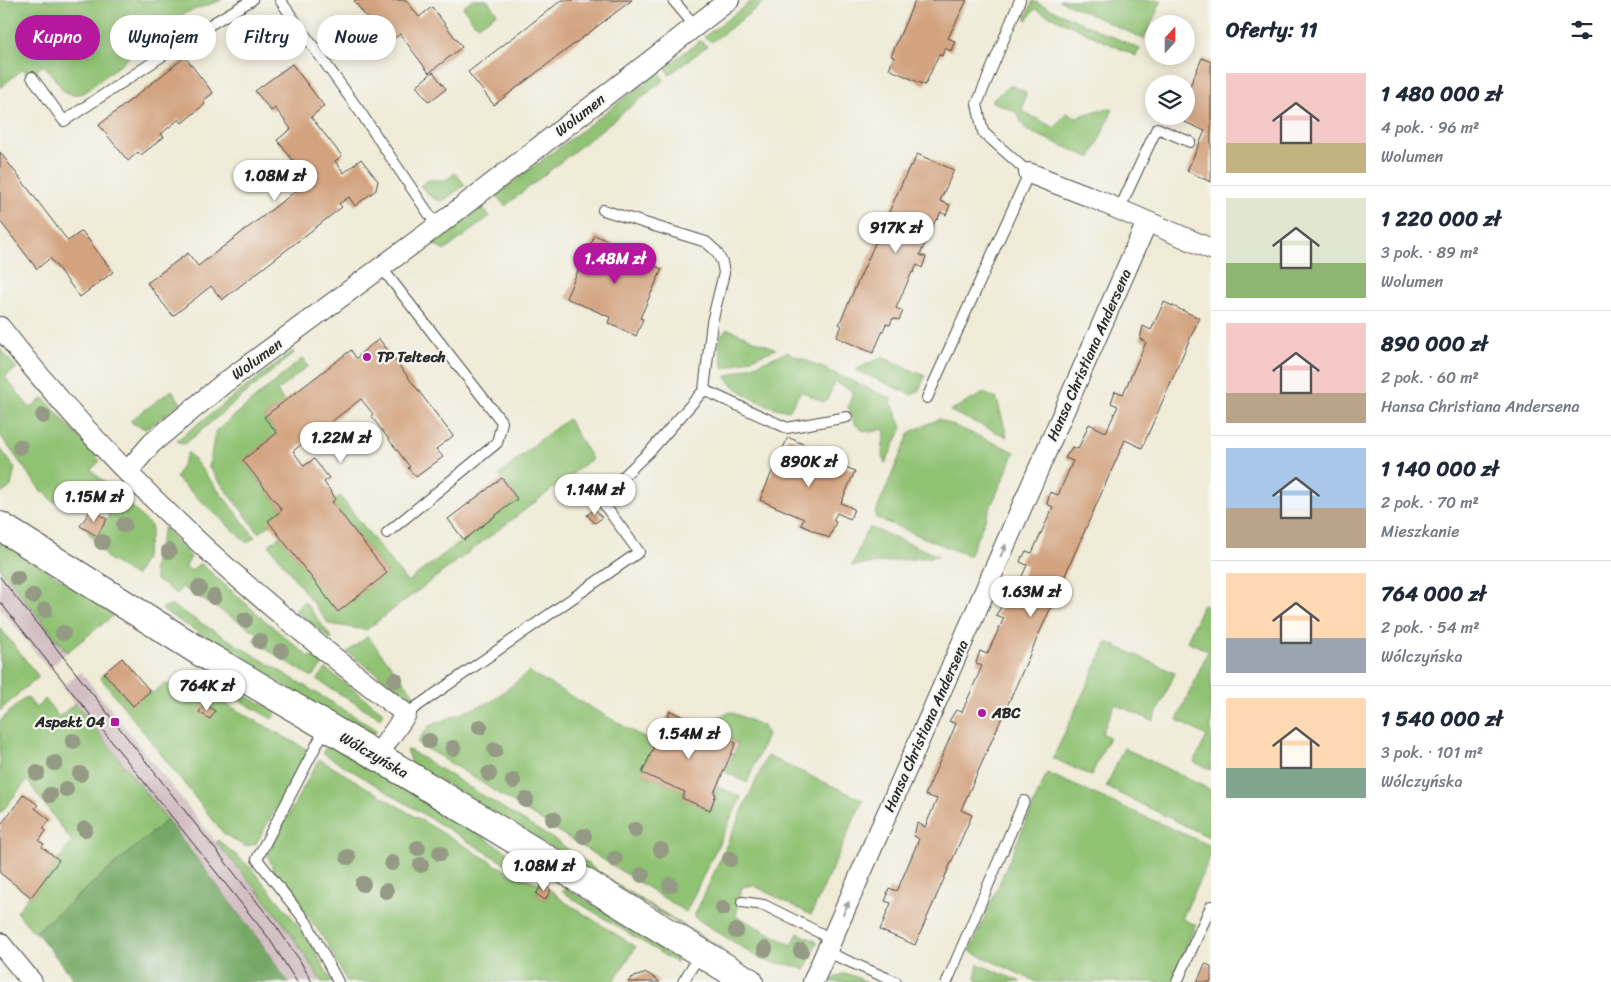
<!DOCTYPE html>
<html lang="pl">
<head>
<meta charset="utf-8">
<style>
  body { margin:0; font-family:Sriracha,sans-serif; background:#f6f6f7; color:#1f2937; height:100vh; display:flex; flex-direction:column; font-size:19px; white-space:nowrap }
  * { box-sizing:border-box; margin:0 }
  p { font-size:16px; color:#747a83 }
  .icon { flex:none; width:28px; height:28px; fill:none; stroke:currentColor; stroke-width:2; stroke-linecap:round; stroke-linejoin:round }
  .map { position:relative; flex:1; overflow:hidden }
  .sheet { display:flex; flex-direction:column; background:#fff; width:400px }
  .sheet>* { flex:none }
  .top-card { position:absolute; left:15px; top:15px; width:475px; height:45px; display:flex; gap:10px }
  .needle { width:32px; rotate:21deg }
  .fabs { position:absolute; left:1145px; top:15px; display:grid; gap:10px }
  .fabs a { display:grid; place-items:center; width:50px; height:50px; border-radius:50%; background:#fff; box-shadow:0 2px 12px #0003; font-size:25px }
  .price { position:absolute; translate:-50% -42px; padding:0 11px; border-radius:18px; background:#fff; color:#222; font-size:16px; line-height:32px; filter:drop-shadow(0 1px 2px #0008) }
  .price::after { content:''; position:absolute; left:50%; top:30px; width:15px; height:11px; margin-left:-8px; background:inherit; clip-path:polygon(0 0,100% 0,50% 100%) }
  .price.current { background:#b5179e; color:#fff }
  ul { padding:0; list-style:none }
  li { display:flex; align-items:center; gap:15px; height:125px; padding:0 15px }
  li+li { border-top:1px solid #e0e1e3 }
  li span { display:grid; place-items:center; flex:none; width:140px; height:100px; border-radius:0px; color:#555 }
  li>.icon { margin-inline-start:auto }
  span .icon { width:60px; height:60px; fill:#fffc; stroke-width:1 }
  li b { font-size:21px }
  h2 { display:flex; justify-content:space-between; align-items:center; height:60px; padding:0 15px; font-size:21px }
  .pill { padding:0 18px; border-radius:22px; background:#fff; box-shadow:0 2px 12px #0003; font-size:18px; line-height:45px }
  .pill.current { background:#b5179e; color:#fff }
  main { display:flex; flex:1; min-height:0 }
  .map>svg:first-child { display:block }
  .industrial { fill:#d2bec2 }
  .green { fill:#90c273; stroke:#5e764f }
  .forest { fill:#74a865; stroke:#506a48 }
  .building { fill:#d3a37f }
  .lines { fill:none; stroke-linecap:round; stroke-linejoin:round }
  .lane-casing { stroke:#484845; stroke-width:12 }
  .street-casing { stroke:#484845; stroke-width:22 }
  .secondary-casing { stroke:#484845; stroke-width:30 }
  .lane { stroke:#fff; stroke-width:10 }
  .street { stroke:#fff; stroke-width:20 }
  .secondary { stroke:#fff; stroke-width:28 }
  .tram { stroke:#2b2b2b; stroke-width:1 }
  .tree { fill:#949a84 }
  .oneway { fill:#a0a0a0 }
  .poi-dot { fill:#b5179e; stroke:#f6f6f2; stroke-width:2 }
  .labels { text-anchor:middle; stroke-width:4.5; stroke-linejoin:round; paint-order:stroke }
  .street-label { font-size:15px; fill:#2b2b2b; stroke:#f6f6f2 }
  .poi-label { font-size:15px; font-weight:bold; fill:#2b2b2b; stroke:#f6f6f2; text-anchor:start }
</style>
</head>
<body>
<main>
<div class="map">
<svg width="1211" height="982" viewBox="0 0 1211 982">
  <rect width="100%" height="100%" fill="#f6f6f2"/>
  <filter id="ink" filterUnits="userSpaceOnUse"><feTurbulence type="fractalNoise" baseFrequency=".02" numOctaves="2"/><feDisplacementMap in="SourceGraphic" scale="10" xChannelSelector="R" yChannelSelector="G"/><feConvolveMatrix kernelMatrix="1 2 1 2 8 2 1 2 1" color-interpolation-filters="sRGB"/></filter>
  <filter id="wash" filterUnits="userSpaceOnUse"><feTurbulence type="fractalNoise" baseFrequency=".0096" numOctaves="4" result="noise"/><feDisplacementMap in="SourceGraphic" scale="20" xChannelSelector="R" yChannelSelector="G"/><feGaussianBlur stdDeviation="1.12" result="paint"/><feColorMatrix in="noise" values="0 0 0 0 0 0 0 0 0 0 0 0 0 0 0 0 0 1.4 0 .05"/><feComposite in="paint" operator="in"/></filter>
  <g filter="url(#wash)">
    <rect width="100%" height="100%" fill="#efebd7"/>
    <path class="industrial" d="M0 568 67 652 49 669 0 608Z
      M81 672 216 842 264 898 287 928 322 982H288L283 972 234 907 62 687Z"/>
    <path class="green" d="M0 0H222L185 13 84 93 73 95 64 91 44 65 29 76 23 69 1 87Z
      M472 0H487L497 13 480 25 474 23 463 7Z
      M753 0H767L712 42 704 37Z
      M1059 0H1162L1144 39Z
      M1033 1 1140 49 1136 56 1035 9 1027 20 1026 17Z
      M700 41 707 46 669 75 665 67Z
      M659 72 664 80 505 206 496 195Z
      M1012 86 1026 92 1022 111 1055 128 1066 113 1077 117 1098 110 1113 109 1091 158 1026 130 1016 112 991 101 1008 87Z
      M455 173 465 185 443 201 434 199 420 186 429 180H446Z
      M482 207 490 216 444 251 434 244Z
      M728 329 776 349 724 369C721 354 714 338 728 329Z
      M0 349 17 368 5 377 30 408 44 398 100 461 91 470 110 487 53 502 46 492 41 491 0 435Z
      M293 351 294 353 185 444 179 443 177 440Z
      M787 352 890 398 902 428 885 464 882 452 885 431 884 429 871 432 862 430 855 424 848 407 853 391 835 382 827 400 823 402 801 391 789 411C766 407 740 395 725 377Z
      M882 357 925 376 918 392 912 395 855 370Z
      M303 358 308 366 277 391 284 402 264 417 277 433 243 460 282 510 271 524 259 533 209 468 215 432Z
      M172 390 181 403 146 429 132 423 131 420Z
      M984 393 997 399 1007 437 950 411Z
      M568 419 592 459 366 630 329 624 269 545 280 536 338 611 387 573 332 502 340 496 407 582 517 499 499 475 546 435Z
      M939 419 1015 452 969 556 876 518 875 514 910 432Z
      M0 448 15 468 11 486 3 493 0 491Z
      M188 452 255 537 247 543 176 478Z
      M119 494 151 526 152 529 144 561 135 576 107 558 88 532 107 519 109 515 90 502Z
      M164 527 191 557 186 566 191 571 200 563 262 618 309 657 312 656 323 665 312 677 253 641 258 633 182 587 177 594 156 580 153 570Z
      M870 528 874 529 939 556 852 566 866 531Z
      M0 541 104 606 114 615 67 652 0 568Z
      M304 601 332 638 331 639 295 611Z
      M1203 604 1211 608V770L1194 762 1207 736 1177 720 1208 651 1187 641Z
      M168 606H173L374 728 377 732 367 734 362 733 162 610 164 607Z
      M0 628 39 677 22 690 0 711Z
      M367 637H368L417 698 406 695 347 652Z
      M1107 642 1175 673 1153 721 1115 704 1102 733 1109 737 1091 776 1053 758Z
      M326 669 383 712 380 718 317 680Z
      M529 672 655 744 642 773 685 792 682 798 710 810 716 794 714 793 717 786 741 797 686 912 417 742 429 726 492 701Z
      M104 673 131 704 150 691 153 693 165 683 193 699 199 689 308 750 256 844 244 846 224 834 100 677Z
      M228 688 277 711 272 719 225 692Z
      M27 697 36 708 45 699 59 717 75 703 167 820 34 933 17 912 29 895 31 897 72 842 27 780 0 814V721L23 699Z
      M731 712 763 726 767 735 747 783 725 772 738 744 707 730 712 719Z
      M328 742 540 872 538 875 507 865 323 753Z
      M1124 748 1211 790V838L1106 787Z
      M406 750 411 751 558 842 614 883 723 949 722 950 411 763Z
      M767 756 863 800 811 915 753 885 742 887 736 916 792 945 798 933 817 942 805 970C789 962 777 965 762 960L694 917Z
      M319 759 513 875 542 884 536 894 545 900 551 890 562 900 636 947 613 982H347L327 943 307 915 275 873 267 854Z
      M1047 773 1211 846V855L1182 919 1196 925 1171 982H1037L970 951Z
      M218 840 251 868 291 916 314 949 332 982H322L287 928 264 898 216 842Z
      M565 888 676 955 677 963 576 901 562 891Z
      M978 964 1021 982H977L976 975Z
      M843 974 851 975 867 982H829L837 976Z"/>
    <path class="forest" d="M167 820 264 947 288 982H76L36 932Z"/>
    <g id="blocks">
      <path class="building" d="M356 0H406L419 17 432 7 462 47 429 73 400 34 387 44 354 1Z
        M562 0H632L494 105 468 72Z
        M915 0H967L948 38 955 41 951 51 945 48 942 56 939 54 925 85 889 69 894 57 891 56Z
        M185 57 213 93 203 101 205 104 182 123 179 119 161 134 164 137 141 155 138 152 128 161 99 125Z
        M1202 58 1211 62V182L1187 171 1205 131 1176 118 1177 116H1186V95Z
        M292 64 324 106 311 117 342 156 335 161 344 173 361 159 378 181 376 190 355 206 349 197 339 204 342 207 222 300 211 286 173 316 147 283 188 253 198 266 309 181 277 140 291 129 275 108 271 111 255 91Z
        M433 72 446 89 429 102 416 86Z
        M0 152 68 241 82 231 113 272 80 297 50 258 37 269 0 221Z
        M917 154 954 170 940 201 950 205 946 215 941 212 937 220 936 219 920 255 926 257 922 268 917 265 913 273 912 272 896 308 903 311 899 320 893 318 890 325 886 324 873 353 836 337 842 326 839 324 910 165 912 166Z
        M595 235 614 244 613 247 662 269 640 318 643 319 636 336 608 323 610 317 566 298 581 264 588 267 589 263 583 261Z
        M1164 302 1199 318 1142 448 1125 440 961 810 972 815 915 945 880 930 891 903 885 901 888 894H887L889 888 897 891 919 839 914 836 917 823 925 827 937 799 925 795 956 724 949 721 956 710 962 712 982 666 976 663 980 651 987 654 1004 618 996 615 1003 604 1009 606 1027 565 1020 562 1022 556 1023 557 1026 551 1032 553 1053 507 1047 504 1050 492 1058 495 1073 461 1065 458 1068 453H1069L1072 447 1078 449 1089 424 1106 432 1118 406 1111 403 1115 391 1123 394 1146 342 1140 339 1143 326 1151 330Z
        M379 339 453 436 436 449 443 457 416 477 408 468 410 467 371 416 373 414 361 399 293 451 304 466 314 459 329 478 324 482 336 499 332 502 387 573 338 612 268 521 282 510 243 460 277 433 264 417 351 350 356 358 362 354 361 353Z
        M788 437 807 446 805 449 855 471 841 503 854 509 850 519 837 513 833 520 836 522 829 538 801 525 804 519 760 500 774 467 781 470 783 465 777 462Z
        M502 478 517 499 464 540 448 519Z
        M595 509 602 518 595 523 587 515Z
        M91 510 107 519 97 536 80 526Z
        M122 658 150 691 133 706 104 673Z
        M205 704 215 711 210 719 199 712Z
        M670 711 689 719 688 722 736 743 714 793 716 794 710 810 682 798 685 792 642 773 657 740 661 742 663 738 658 735Z
        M24 794 38 805 35 808 50 820 43 828 46 831 39 841 44 844 42 847 59 860 31 897 0 873V834L1 832 0 826Z
        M542 884 551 890 545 900 536 894Z
        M1205 964 1211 966V982H1197Z
        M647 973 660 982H628L631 978Z"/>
    </g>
  </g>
  <g filter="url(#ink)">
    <use href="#blocks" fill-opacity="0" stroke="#484845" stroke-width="1"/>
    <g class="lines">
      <g class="lane-casing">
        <path id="lane" d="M280 0 363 116 437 226
          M673 0 695 26
          M32 77 64 121 203 29 252 0
          M1119 210 1157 128 1190 142
          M381 267 502 422 497 443 387 533
          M704 390 787 428 847 417
          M927 398 1029 173 983 132 977 104 1020 0
          M406 714 639 552 600 499 652 449 704 390 712 322 724 273 722 262 716 251 706 242 603 210
          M326 727 257 859 307 923 338 982
          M742 902 764 905 832 939
          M827 952 896 982
          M683 982 700 954
          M947 982 1024 801
          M1177 982 1211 906"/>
      </g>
      <g class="street-casing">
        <path id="street" d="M1029 173 1088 196 1211 249
          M0 327C80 430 173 523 272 607 316 644 361 679 406 714L377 756
          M127 472 152 443 223 384 437 226 729 0
          M0 943 32 982
          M813 982 1147 222"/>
      </g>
      <g class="secondary-casing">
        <path id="secondary" d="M0 526 202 653 377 756 749 982"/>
      </g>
      <use href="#lane" class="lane"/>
      <use href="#street" class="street"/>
      <use href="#secondary" class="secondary"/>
      <path class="tram" d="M0 577 276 926 299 959 312 982
        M0 602 268 937 297 982"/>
    </g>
    <g class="tree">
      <circle cx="43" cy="416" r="8"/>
      <circle cx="20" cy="447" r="8"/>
      <circle cx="124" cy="525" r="8"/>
      <circle cx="102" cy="542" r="8"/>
      <circle cx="169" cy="551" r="8"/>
      <circle cx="17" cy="578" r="8"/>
      <circle cx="199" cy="588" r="8"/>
      <circle cx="33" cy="596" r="8"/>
      <circle cx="214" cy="597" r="8"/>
      <circle cx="45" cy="610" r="8"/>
      <circle cx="245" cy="620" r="8"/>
      <circle cx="63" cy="633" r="8"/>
      <circle cx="260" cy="641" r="8"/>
      <circle cx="281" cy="651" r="8"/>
      <circle cx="395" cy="680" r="8"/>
      <circle cx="480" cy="727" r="8"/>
      <circle cx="73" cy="741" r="8"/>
      <circle cx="429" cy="741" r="8"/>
      <circle cx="453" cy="748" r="8"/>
      <circle cx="495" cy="750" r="8"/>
      <circle cx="55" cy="763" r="8"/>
      <circle cx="37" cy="773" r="8"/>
      <circle cx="80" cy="774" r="8"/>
      <circle cx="489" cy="774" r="8"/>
      <circle cx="513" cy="781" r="8"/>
      <circle cx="66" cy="789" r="8"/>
      <circle cx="50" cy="795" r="8"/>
      <circle cx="526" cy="800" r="8"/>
      <circle cx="553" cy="819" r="8"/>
      <circle cx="85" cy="829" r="8"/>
      <circle cx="635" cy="830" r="8"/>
      <circle cx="584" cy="836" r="8"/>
      <circle cx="418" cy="848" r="8"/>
      <circle cx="661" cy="850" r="8"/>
      <circle cx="440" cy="853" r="8"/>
      <circle cx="348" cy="857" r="8"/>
      <circle cx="615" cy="859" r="8"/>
      <circle cx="730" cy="859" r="8"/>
      <circle cx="392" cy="863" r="8"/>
      <circle cx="421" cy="865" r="8"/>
      <circle cx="642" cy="875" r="8"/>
      <circle cx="363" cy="884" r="8"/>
      <circle cx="670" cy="885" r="8"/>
      <circle cx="386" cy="891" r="8"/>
      <circle cx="723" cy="908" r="8"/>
      <circle cx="736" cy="931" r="8"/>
      <circle cx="765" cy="949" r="8"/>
      <circle cx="801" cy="951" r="8"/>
    </g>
    <defs><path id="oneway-solid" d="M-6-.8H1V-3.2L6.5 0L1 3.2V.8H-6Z" transform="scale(1.25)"/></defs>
    <g class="oneway">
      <use href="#oneway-solid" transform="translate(1003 551) rotate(-66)"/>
      <use href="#oneway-solid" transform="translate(846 908) rotate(-66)"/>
    </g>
  </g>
  <g class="poi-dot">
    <circle cx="367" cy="357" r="5"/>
    <circle cx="982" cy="713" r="5"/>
    <rect x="110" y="717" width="10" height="10" rx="2.5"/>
  </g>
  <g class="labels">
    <g class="street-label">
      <text transform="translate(580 115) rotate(-38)" y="5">Wolumen</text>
      <text transform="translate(1089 355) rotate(-66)" y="5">Hansa Christiana Andersena</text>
      <text transform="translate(257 359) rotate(-36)" y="5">Wolumen</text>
      <text transform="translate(926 726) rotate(-66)" y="5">Hansa Christiana Andersena</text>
      <text transform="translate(374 755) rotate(30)" y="5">Wólczyńska</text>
    </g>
    <g class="poi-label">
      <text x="377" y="362">TP Teltech</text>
      <text x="992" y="718">ABC</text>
      <text x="105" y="727" text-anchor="end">Aspekt 04</text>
    </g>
  </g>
</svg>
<div class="fabs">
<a><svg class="needle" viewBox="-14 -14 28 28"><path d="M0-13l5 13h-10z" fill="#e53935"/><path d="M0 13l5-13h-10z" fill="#747a83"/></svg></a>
<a><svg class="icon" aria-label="layers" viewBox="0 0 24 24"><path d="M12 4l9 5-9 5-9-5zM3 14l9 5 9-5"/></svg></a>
</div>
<b class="price" style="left:275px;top:202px">1.08M zł</b>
<b class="price" style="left:896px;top:254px">917K zł</b>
<b class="price current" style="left:615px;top:285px">1.48M zł</b>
<b class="price" style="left:341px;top:464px">1.22M zł</b>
<b class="price" style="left:809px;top:488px">890K zł</b>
<b class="price" style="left:595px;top:516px">1.14M zł</b>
<b class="price" style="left:94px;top:523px">1.15M zł</b>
<b class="price" style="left:1031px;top:618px">1.63M zł</b>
<b class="price" style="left:207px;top:712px">764K zł</b>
<b class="price" style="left:689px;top:760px">1.54M zł</b>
<b class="price" style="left:544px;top:892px">1.08M zł</b>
<div class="top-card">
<a class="pill current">Kupno</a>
<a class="pill">Wynajem</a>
<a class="pill">Filtry</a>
<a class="pill">Nowe</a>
</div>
</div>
<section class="sheet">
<h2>Oferty: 11<svg class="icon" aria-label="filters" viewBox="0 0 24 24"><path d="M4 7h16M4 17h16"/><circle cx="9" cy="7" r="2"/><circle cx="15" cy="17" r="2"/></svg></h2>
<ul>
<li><span style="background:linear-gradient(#f6c9c9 70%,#c2b280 0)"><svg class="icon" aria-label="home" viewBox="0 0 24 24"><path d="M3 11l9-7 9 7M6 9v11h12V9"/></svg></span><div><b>1 480 000 zł</b><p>4 pok. · 96 m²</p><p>Wolumen</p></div></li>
<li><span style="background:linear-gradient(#dfe7d0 65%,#8fb573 0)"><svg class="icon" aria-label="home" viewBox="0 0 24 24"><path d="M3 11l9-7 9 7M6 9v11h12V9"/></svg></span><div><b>1 220 000 zł</b><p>3 pok. · 89 m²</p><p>Wolumen</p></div></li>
<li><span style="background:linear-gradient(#f6c9c9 70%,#b9a48a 0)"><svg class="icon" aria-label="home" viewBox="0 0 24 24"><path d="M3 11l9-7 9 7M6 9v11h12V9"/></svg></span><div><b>890 000 zł</b><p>2 pok. · 60 m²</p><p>Hansa Christiana Andersena</p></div></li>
<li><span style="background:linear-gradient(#a9c7e8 60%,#b9a48a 0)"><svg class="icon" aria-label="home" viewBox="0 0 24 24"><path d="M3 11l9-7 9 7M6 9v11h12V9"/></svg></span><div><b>1 140 000 zł</b><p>2 pok. · 70 m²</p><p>Mieszkanie</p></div></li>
<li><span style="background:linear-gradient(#ffd9b3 65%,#9aa5b1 0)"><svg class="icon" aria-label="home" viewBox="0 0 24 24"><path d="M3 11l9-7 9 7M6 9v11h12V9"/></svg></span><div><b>764 000 zł</b><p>2 pok. · 54 m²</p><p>Wólczyńska</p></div></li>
<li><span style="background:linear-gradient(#ffd9b3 70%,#7fa58c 0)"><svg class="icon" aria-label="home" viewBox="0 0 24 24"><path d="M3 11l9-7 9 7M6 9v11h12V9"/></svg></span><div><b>1 540 000 zł</b><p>3 pok. · 101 m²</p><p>Wólczyńska</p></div></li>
</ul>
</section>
</main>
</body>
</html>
